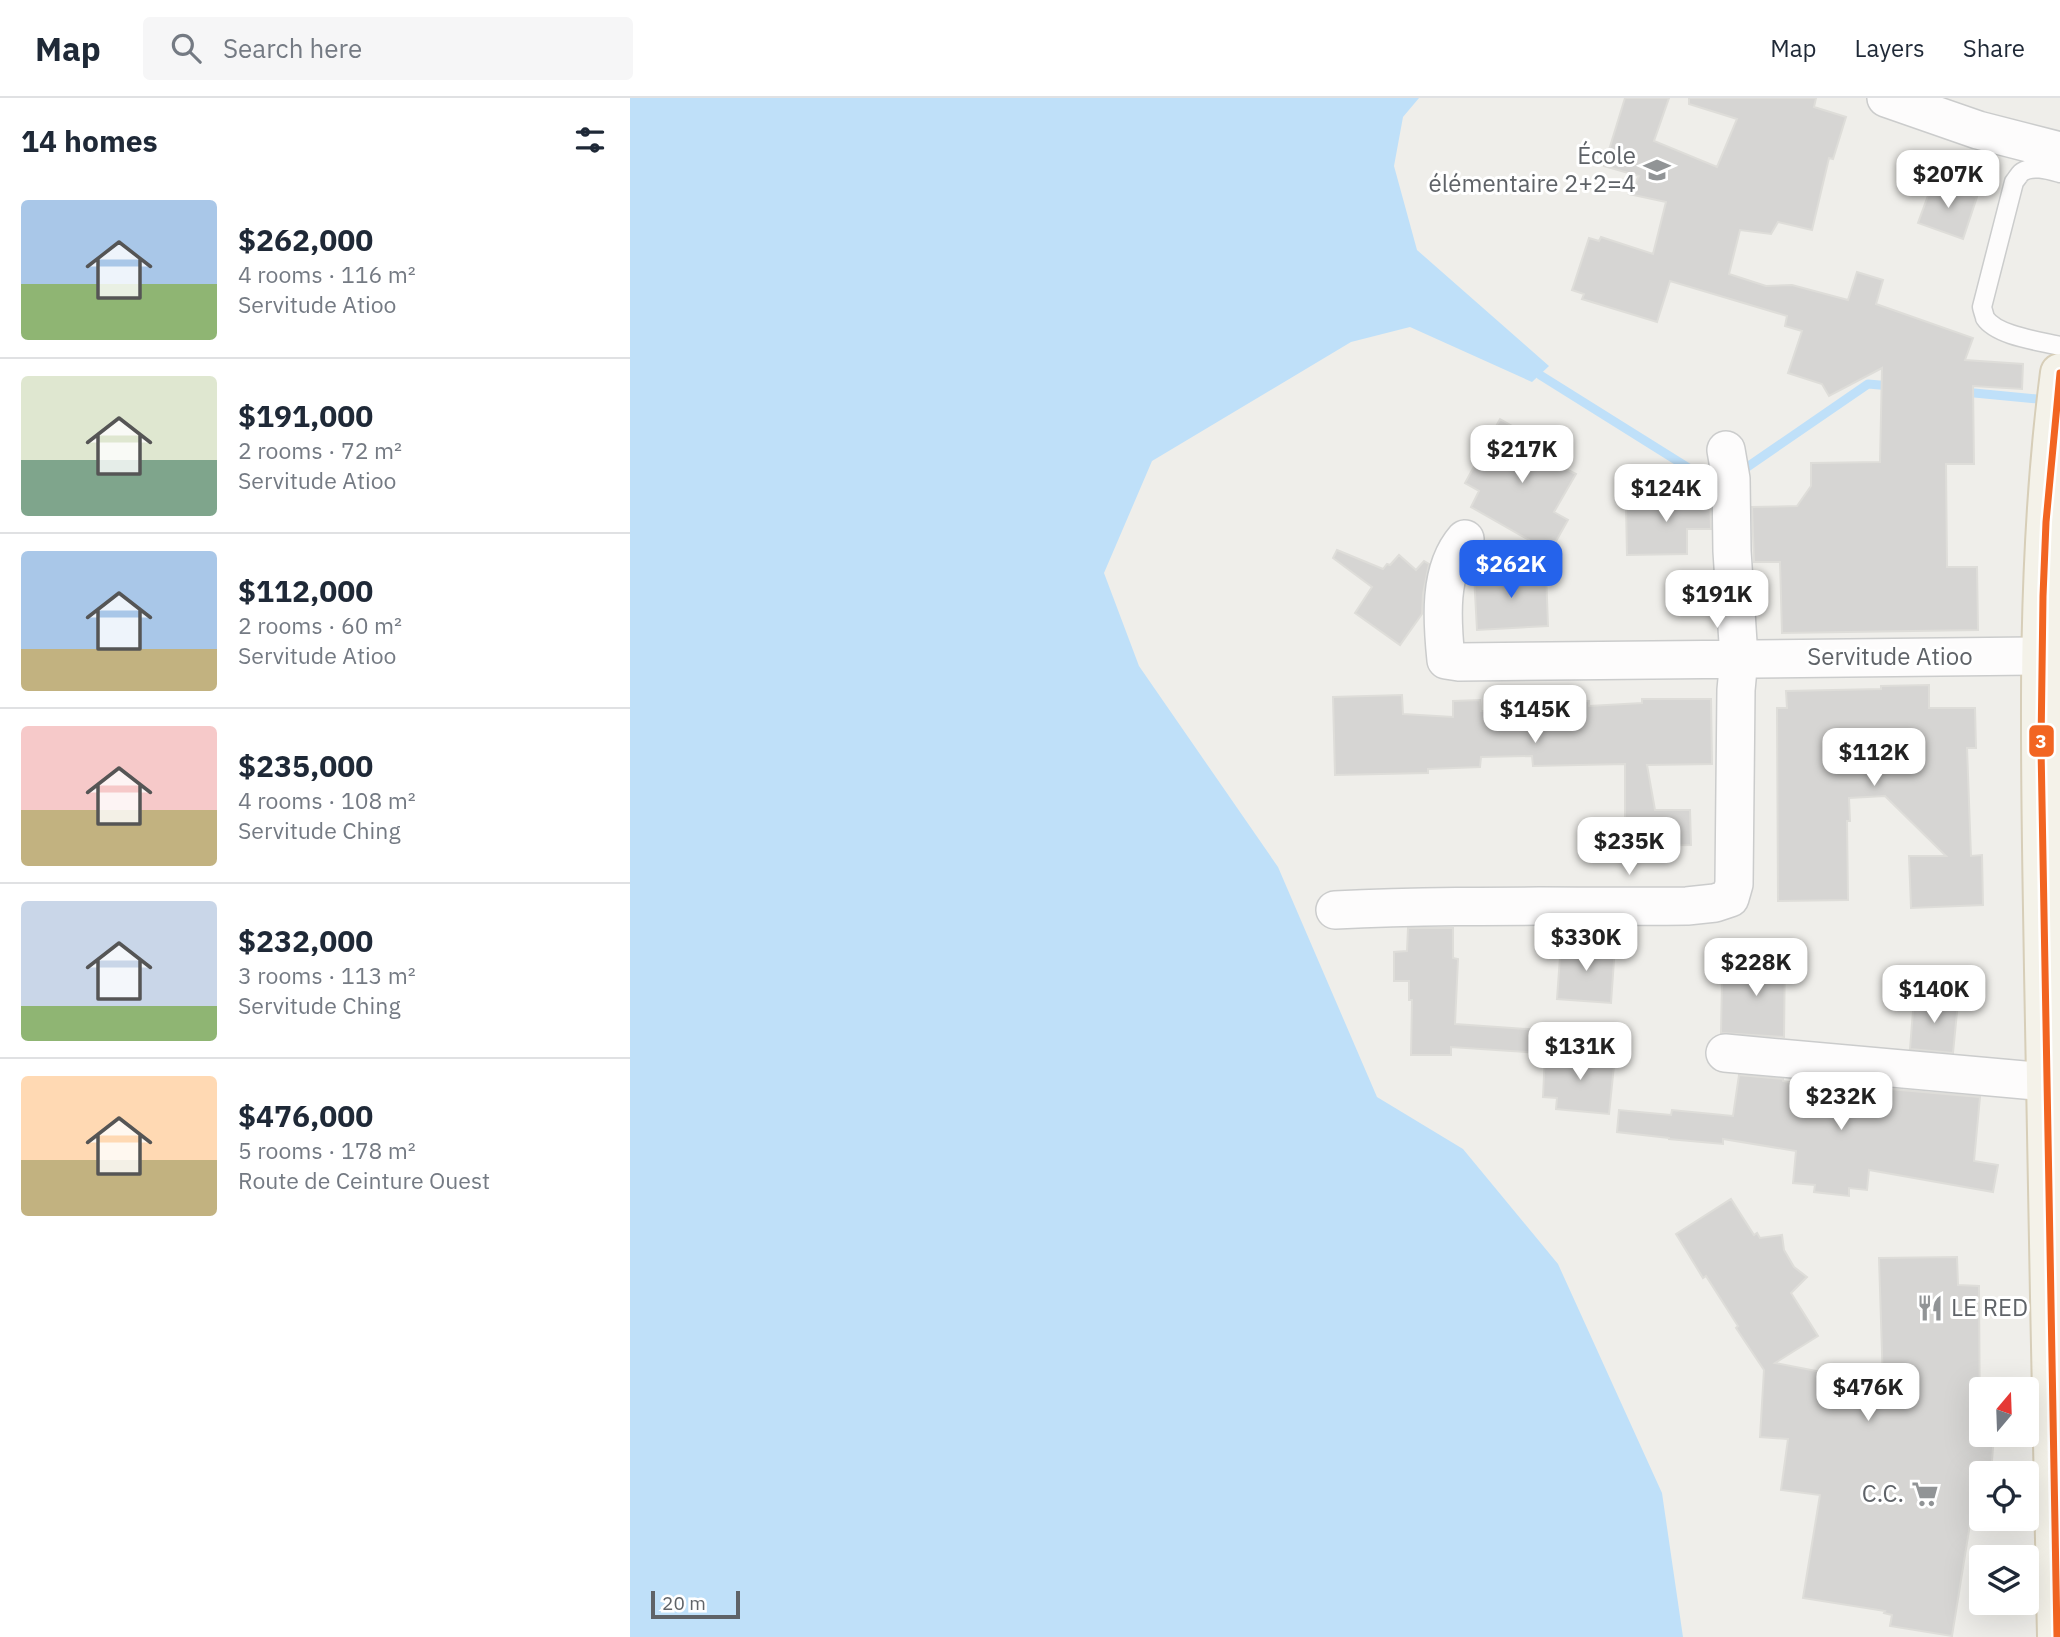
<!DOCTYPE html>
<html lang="en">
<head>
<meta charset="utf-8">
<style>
  body { margin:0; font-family:"IBM Plex Sans",sans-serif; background:#f6f6f7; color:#1f2937; height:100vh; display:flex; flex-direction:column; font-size:26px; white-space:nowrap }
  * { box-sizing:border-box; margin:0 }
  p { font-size:23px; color:#747a83 }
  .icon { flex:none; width:38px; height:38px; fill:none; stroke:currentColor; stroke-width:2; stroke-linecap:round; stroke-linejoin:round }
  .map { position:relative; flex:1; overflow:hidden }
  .side { display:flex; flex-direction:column; background:#fff; width:630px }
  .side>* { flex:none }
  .needle { width:46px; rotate:19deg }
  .buttons { position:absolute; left:1339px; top:1279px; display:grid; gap:14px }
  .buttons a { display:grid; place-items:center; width:70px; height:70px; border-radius:7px; background:#fff; box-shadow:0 7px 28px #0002; font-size:35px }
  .scale { position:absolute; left:21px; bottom:18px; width:89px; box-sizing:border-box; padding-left:7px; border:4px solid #5f6368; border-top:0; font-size:19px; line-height:24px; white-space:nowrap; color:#5f6368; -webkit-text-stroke:5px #fff; paint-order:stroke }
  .price { position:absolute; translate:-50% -60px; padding:0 16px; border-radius:14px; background:#fff; color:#222; font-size:23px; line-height:46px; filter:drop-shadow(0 2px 4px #0008) }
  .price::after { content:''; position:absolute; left:50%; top:42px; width:21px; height:16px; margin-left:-10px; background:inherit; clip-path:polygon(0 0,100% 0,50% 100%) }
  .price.selected { background:#2563eb; color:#fff }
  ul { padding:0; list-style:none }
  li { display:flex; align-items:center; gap:21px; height:175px; padding:0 21px }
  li+li { border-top:2px solid #e0e1e3 }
  li span { display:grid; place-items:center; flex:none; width:196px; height:140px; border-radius:7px; color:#555 }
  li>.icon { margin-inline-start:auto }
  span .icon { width:84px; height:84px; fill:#fffc; stroke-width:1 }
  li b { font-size:30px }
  h2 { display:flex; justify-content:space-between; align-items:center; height:84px; padding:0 21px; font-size:30px }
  header { display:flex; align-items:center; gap:42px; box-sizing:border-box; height:98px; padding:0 35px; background:#fff; border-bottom:2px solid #e0e1e3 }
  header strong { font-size:33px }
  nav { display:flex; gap:38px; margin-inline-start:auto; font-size:24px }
  .search { width:490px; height:63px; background:#f6f6f7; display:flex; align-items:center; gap:18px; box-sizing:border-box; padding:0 24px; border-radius:7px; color:#747a83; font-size:26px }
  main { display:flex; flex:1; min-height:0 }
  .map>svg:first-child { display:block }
  .water { fill:#bfe0f9 }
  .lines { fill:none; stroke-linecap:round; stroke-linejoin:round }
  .stream { stroke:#bfe0f9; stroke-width:9 }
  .building { fill:#d6d5d3; stroke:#deddd9; stroke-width:2 }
  .lane-casing { stroke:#cbcccc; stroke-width:21 }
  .street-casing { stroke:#cbcccc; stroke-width:40 }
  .primary-casing { stroke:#d7ceb8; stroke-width:42 }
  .lane { stroke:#fdfcfc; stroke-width:18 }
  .street { stroke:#fdfcfc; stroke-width:37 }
  .primary { stroke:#f4f2e9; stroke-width:38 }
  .bus-1-casing { stroke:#fff; stroke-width:12 }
  .bus-1 { stroke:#f26522; stroke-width:7 }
  .labels { text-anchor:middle; stroke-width:6; stroke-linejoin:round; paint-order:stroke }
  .poi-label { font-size:24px; fill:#5f6368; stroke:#fff; text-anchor:end }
  .street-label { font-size:24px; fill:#5f6368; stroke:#fff }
  .line-badge { stroke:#fff; stroke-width:2.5 }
  .badge-label { font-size:19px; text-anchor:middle; font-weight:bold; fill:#fff }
</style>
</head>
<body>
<header>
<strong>Map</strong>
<div class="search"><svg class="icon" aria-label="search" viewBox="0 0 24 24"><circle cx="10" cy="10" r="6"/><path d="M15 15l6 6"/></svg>Search here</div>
<nav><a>Map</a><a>Layers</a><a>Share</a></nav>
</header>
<main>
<section class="side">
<h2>14 homes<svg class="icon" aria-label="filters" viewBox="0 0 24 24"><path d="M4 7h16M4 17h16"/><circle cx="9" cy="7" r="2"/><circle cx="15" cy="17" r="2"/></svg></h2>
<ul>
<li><span style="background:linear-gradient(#a9c7e8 60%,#8fb573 0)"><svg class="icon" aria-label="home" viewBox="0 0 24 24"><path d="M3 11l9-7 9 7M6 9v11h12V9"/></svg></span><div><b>$262,000</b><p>4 rooms · 116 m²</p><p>Servitude Atioo</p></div></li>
<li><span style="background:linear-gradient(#dfe7d0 60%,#7fa58c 0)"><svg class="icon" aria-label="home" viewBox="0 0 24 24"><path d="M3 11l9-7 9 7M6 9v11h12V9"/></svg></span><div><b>$191,000</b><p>2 rooms · 72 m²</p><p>Servitude Atioo</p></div></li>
<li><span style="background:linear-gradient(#a9c7e8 70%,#c2b280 0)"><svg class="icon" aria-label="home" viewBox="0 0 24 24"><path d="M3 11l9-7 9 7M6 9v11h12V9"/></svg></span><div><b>$112,000</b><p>2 rooms · 60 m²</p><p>Servitude Atioo</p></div></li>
<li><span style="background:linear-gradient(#f6c9c9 60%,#c2b280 0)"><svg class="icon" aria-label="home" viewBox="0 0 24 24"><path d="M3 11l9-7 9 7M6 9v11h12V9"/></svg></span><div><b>$235,000</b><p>4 rooms · 108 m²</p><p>Servitude Ching</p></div></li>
<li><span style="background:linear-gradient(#c9d6e8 75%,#8fb573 0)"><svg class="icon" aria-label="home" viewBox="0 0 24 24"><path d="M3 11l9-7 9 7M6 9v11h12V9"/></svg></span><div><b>$232,000</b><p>3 rooms · 113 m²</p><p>Servitude Ching</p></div></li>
<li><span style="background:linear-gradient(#ffd9b3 60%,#c2b280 0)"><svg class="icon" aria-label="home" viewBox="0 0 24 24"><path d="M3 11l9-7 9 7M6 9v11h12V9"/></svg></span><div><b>$476,000</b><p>5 rooms · 178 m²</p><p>Route de Ceinture Ouest</p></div></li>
</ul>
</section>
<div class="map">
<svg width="1430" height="1539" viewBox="0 0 1430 1539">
  <rect width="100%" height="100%" fill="#efeeea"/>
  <path class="water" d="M0 0H789L773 19 764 68 787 152 919 268 902 284 780 229 721 244 522 363 474 475 509 568 648 769 747 999 833 1051 928 1166 1032 1395 1053 1539H0Z"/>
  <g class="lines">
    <path class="stream" d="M910 277 1081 384 1093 380
      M1334 294 1418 302
      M1110 374 1238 286 1261 288"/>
  </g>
  <path class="building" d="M995 0H1039L1024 43 1087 69 1107 21 1059 6V0H1186L1184 9 1216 19 1203 61 1199 60 1182 132 1148 124 1141 136 1110 132 1099 176 1136 188 1162 187 1218 202 1227 174 1253 182 1246 206 1343 240 1335 262 1393 266 1392 291 1343 288 1344 366H1316L1317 469H1347L1348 532 1152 535 1150 464H1124L1122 409 1167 408 1181 388V365L1250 364 1252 270 1199 298 1192 286 1158 275 1172 233 1155 228 1157 218 1040 183 1027 224 952 201 954 196 942 192 959 140 969 143 971 139 1023 156 1036 104 999 96 1009 78 974 68Z
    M1303 84 1347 99 1333 141 1288 125Z
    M870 321 940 361 934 370 946 376 924 414 938 422 920 454 841 409 849 393 835 385Z
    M1027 396 1080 397 1081 431H1057V456L997 457 996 408H1027Z
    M707 452 753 471 757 466 760 467 769 457 786 472 794 463 799 466 793 496 792 516 770 547 725 515 742 489 703 460Z
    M916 473 918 528 847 532 844 477Z
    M1299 587V610H1345L1346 650H1337L1341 758 1352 757 1353 807 1281 810 1279 758H1316L1255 698 1219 700 1220 723H1217L1218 802 1148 803 1147 610H1157L1156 593 1251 591V588Z
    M772 597 773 616 823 619V603L850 602 851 613H917V603H959V608L1012 605V601H1081L1082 666 1017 667 1025 712H1060L1061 747 995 748V666L903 668 902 658 851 659 850 669 798 671V675L705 677 703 599Z
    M778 830H823V860L828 861 825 926 911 932 909 955 821 949V957H781L782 902H779V883H764V854L777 853Z
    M931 845 985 848 981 905 927 901Z
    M1155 852 1154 939 1091 935 1092 883 1105 884V879H1117L1118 858 1124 859V854Z
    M1284 900 1328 904 1323 955 1280 951Z
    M915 956 985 958 979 1016 926 1011 927 1000 913 999Z
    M1109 977 1153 981V983L1214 993V987L1350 999 1344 1063 1368 1067 1363 1094 1239 1072 1237 1092 1219 1090V1098L1184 1094 1185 1087 1163 1085 1166 1053 1093 1041V1046L1039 1041V1040L987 1034 989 1012 1041 1017 1042 1012 1103 1018Z
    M1101 1101 1124 1137 1127 1135 1130 1140 1152 1137 1154 1152 1164 1169 1177 1179 1161 1195 1188 1238 1145 1265 1253 1286 1249 1160 1327 1159 1328 1187 1349 1188 1350 1334 1351 1337H1364L1361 1376H1351V1390L1346 1389 1322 1538 1260 1528 1262 1517 1254 1515 1255 1513 1173 1500 1190 1397 1151 1392 1158 1341 1130 1339 1134 1272 1106 1230 1108 1228 1076 1178 1073 1180 1046 1136Z"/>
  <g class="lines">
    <g class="lane-casing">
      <path id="lane" d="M1430 75C1419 72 1403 67 1392 74 1391 74 1385 83 1384 84L1352 209C1352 210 1355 219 1355 220 1367 238 1410 243 1430 248"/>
    </g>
    <g class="street-casing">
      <path id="street" d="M1256 0 1348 32 1430 53
        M835 441C808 472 812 523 816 562L829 564 1412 558
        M705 812C822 806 939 809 1057 808L1085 805 1100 800 1104 786 1106 592 1109 560 1102 453 1101 381 1096 352
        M1095 955 1416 984"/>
    </g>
    <g class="primary-casing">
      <path id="primary" d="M1427 1539C1422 1317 1418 1094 1414 872 1411 673 1404 473 1430 275"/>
    </g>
    <use href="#lane" class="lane"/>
    <use href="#street" class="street"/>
    <use href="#primary" class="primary"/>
    <g class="bus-1-casing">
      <path id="bus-1" d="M1427 1539 1411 648 1413 498 1416 424 1430 275"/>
    </g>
    <use href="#bus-1" class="bus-1"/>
  </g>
  <defs>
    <g id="school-bare" transform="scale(2.1)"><path d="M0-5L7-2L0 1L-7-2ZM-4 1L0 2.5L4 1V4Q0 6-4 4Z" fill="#919496" stroke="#fff" stroke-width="2.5" paint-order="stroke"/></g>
    <g id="restaurant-bare" transform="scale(2.1)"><path d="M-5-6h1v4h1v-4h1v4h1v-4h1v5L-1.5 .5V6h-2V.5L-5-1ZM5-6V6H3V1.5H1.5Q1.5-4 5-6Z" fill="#919496" stroke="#fff" stroke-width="2.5" paint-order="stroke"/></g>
    <g id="supermarket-bare" transform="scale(2.1)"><path d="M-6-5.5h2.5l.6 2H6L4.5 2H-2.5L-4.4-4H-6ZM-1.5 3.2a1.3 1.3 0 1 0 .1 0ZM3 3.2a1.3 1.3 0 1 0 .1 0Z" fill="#919496" stroke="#fff" stroke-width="2.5" paint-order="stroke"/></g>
  </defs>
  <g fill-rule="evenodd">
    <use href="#school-bare" x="1027" y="72"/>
    <use href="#restaurant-bare" x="1300" y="1210"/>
    <use href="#supermarket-bare" x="1295" y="1396"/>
  </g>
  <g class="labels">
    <g class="poi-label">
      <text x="1006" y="66">École<tspan x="1006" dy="28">élémentaire 2+2=4</tspan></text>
      <text x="1321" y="1218" text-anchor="start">LE RED</text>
      <text x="1274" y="1404">C.C.</text>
    </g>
    <g class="street-label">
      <text x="1260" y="567">Servitude Atioo</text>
    </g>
  </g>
  <rect class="line-badge" x="1398" y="626" width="27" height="34" rx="7" fill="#f26522"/>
  <g class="badge-label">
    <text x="1411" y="650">3</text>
  </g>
</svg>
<div class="buttons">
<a><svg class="needle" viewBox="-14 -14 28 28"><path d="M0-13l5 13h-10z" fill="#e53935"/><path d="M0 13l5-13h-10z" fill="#747a83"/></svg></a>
<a><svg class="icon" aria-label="locate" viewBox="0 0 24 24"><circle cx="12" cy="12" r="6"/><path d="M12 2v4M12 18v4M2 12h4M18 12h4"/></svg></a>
<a><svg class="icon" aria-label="layers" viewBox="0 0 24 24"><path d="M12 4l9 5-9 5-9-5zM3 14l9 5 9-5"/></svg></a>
</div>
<div class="scale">20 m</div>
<b class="price" style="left:1318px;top:112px">$207K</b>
<b class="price" style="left:892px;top:387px">$217K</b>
<b class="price" style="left:1036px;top:426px">$124K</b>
<b class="price selected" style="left:881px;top:502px">$262K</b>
<b class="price" style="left:1087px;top:532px">$191K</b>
<b class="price" style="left:905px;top:647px">$145K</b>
<b class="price" style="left:1244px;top:690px">$112K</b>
<b class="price" style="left:999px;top:779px">$235K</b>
<b class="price" style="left:956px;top:875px">$330K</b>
<b class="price" style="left:1126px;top:900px">$228K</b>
<b class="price" style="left:1304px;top:927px">$140K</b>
<b class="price" style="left:950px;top:984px">$131K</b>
<b class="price" style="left:1211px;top:1034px">$232K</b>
<b class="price" style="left:1238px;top:1325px">$476K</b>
</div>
</main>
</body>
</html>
